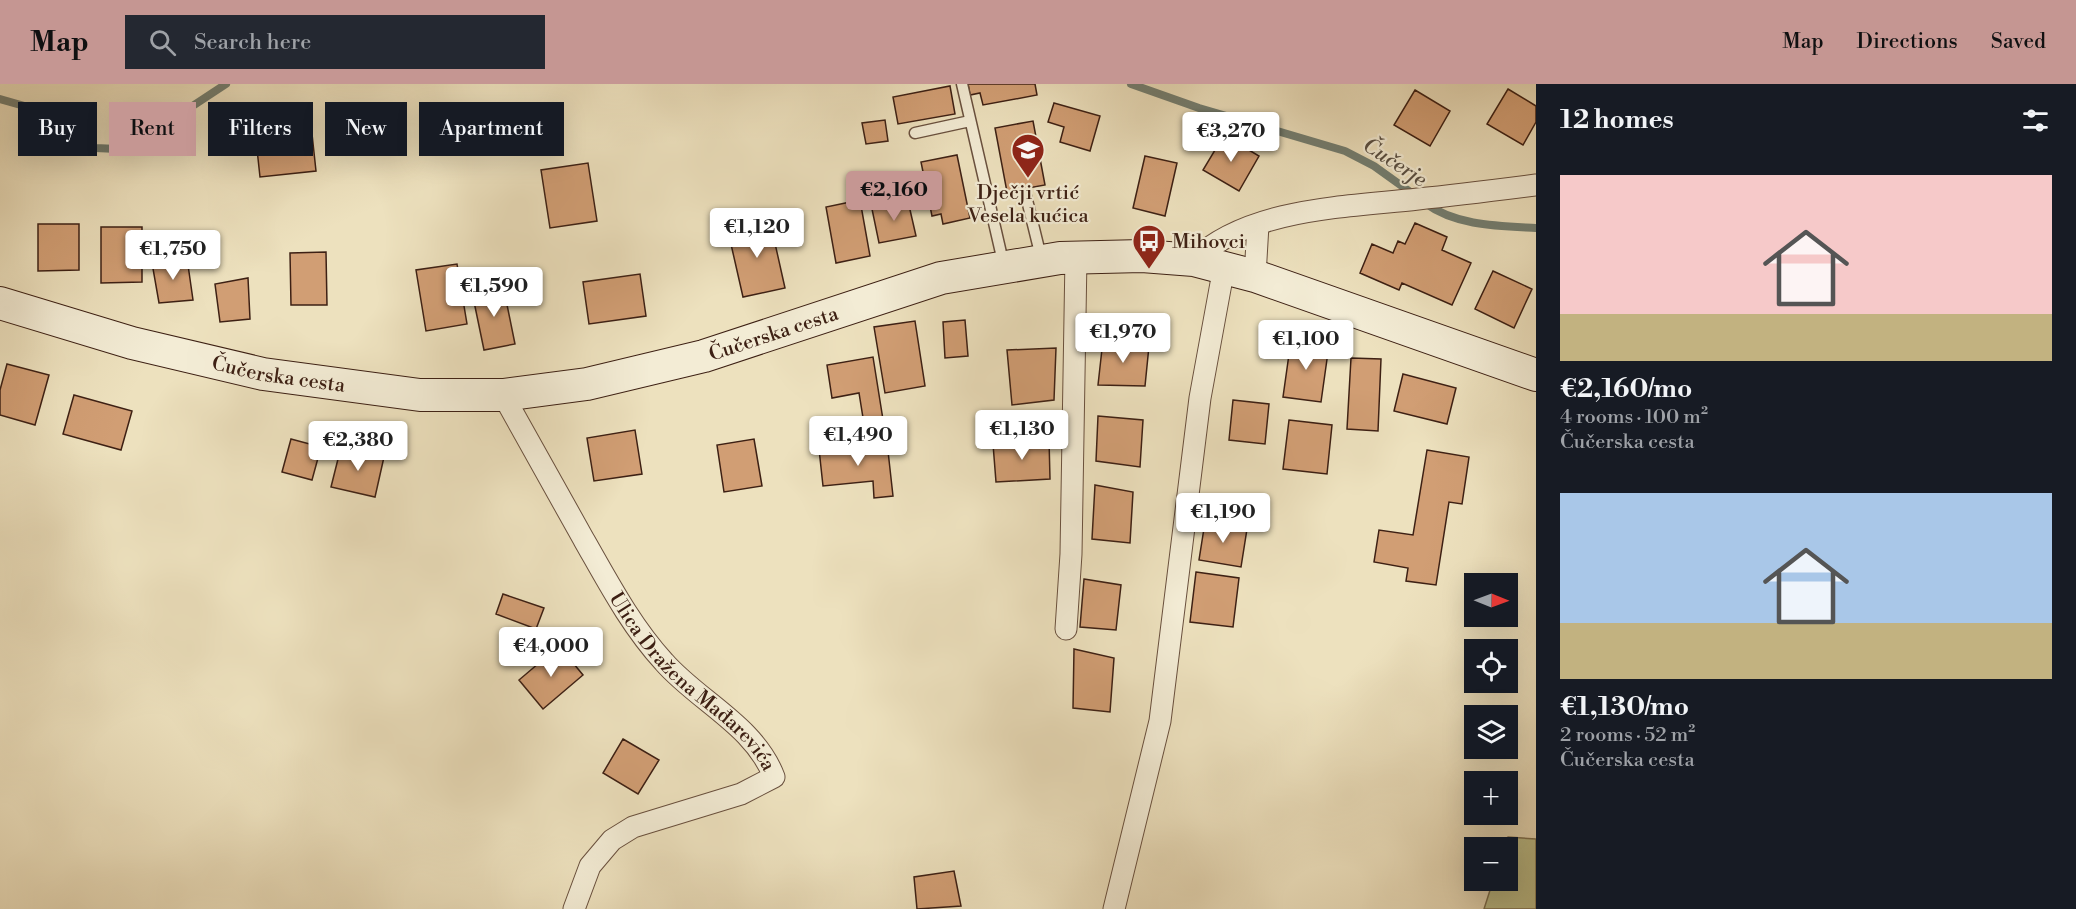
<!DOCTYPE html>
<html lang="en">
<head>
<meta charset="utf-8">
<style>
  body { margin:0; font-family:"Libre Bodoni",serif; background:#242831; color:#f1f3f6; height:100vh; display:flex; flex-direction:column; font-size:22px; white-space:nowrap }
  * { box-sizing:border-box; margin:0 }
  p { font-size:20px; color:#9ea1a6 }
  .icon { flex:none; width:33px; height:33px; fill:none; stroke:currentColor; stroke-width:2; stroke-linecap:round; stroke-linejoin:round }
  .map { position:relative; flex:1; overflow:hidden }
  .side { display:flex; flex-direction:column; background:#171b24; width:540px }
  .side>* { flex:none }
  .top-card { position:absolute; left:18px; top:18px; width:570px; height:54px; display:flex; gap:12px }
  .needle { width:39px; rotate:91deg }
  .fabs { position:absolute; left:1464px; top:489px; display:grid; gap:12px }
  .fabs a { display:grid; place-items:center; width:54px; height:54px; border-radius:0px; background:#171b24; box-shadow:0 6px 24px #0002; font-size:30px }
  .price { position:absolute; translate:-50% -51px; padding:0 14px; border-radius:6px; background:#fff; color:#222; font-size:20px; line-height:39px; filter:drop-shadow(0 2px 3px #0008) }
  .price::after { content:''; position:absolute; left:50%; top:36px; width:18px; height:14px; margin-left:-9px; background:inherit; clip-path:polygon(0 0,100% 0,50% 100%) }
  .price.selected { background:#c59692; color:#111 }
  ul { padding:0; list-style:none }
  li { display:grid; align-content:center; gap:12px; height:318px; padding:0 24px }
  li span { display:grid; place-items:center; height:186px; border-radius:0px; color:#555 }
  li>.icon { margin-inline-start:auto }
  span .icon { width:108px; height:108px; fill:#fffc; stroke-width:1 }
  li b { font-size:26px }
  h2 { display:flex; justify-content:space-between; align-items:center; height:72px; padding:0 24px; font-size:26px }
  .pill { padding:0 21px; border-radius:0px; background:#171b24; box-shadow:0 6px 24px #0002; font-size:21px; line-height:54px }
  .pill.selected { background:#c59692; color:#111 }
  header { display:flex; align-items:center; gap:36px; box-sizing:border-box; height:84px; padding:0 30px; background:#c59692; color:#111 }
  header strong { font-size:28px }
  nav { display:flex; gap:33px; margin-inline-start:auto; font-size:21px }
  .search { width:420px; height:54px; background:#242831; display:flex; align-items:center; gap:15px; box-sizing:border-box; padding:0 21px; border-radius:0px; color:#9ea1a6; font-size:22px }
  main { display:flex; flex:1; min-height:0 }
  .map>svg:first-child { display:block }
  .green { fill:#bdc28e; stroke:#7d7151; stroke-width:1.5 }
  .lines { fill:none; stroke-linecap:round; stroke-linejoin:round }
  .stream { stroke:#747f72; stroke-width:8 }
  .building { fill:#d19e74; stroke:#3d2014; stroke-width:1.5 }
  .lane-casing { stroke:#69503e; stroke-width:13 }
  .street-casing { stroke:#69503e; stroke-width:23 }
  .secondary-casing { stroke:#3d2014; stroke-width:34 }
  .lane { stroke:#f3ecd5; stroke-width:10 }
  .street { stroke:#f3ecd5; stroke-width:21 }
  .secondary { stroke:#f3ecd5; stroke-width:32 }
  .labels { text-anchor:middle; stroke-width:4.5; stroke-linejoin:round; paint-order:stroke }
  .poi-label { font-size:20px; fill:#3d2014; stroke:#f3ecd5 }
  .street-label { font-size:20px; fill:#3d2014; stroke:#f3ecd5 }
  .water-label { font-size:21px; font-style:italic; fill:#594f43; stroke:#f3ecd5 }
</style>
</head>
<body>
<header>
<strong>Map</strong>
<div class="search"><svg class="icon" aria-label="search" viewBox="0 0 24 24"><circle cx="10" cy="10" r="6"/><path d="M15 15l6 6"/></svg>Search here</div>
<nav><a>Map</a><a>Directions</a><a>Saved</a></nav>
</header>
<main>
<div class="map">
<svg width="1536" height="825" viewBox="0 0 1536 825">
  <rect width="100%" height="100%" fill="#ede1be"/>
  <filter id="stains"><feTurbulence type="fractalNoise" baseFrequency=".00333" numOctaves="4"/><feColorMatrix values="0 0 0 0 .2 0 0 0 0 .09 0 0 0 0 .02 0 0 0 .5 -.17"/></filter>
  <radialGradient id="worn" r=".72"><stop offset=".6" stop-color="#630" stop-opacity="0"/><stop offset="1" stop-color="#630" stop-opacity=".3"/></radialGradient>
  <path class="green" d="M1508 753 1536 755V825H1484L1493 797 1508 796V764L1504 763Z"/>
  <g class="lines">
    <path class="stream" d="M1131 0 1199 24 1345 67 1374 82 1413 110
      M0 15 35 25 55 42 95 64 118 65 141 56 226 0
      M1425 119C1456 142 1499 142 1536 144"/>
  </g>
  <path class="building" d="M968 0H1035L1037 11 983 21 980 9 970 11Z
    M950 2 955 30 898 40 893 13Z
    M1508 5 1536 22V38L1523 61 1487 40Z
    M1415 6 1450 27 1430 62 1394 41Z
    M1054 19 1100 32 1090 67 1060 58 1064 43 1048 38Z
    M309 22 316 87 260 93 253 28Z
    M885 36 888 57 866 60 862 39Z
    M1033 37 1045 101 1007 108 995 44Z
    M1224 51 1259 72 1239 107 1203 86Z
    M957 71 970 134 943 140 941 130 932 132 921 78Z
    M1145 72 1177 79 1165 132 1133 124Z
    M588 79 597 137 550 144 541 86Z
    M860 116 870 172 836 179 826 123Z
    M908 117 916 152 879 159 872 125Z
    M770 137 785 204 743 213 728 147Z
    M1415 139 1447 153 1442 166 1471 179 1452 221 1402 199 1399 206 1360 189 1372 160 1393 169 1398 157 1405 160Z
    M38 140H79V186L38 187Z
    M101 143H142V198L101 199Z
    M326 168 327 221H291L290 169Z
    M187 174 193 216 159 219 152 179Z
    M457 180 467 240 426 247 416 186Z
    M1493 187 1532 205 1514 244 1475 225Z
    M640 190 646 232 589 240 583 198Z
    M248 194 250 235 220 238 215 200Z
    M503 201 515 260 484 266 472 208Z
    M965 236 968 272 945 274 943 238Z
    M915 237 925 302 885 309 874 243Z
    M1103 256 1149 262 1145 302 1098 301Z
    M1291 256 1329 261 1321 318 1283 313Z
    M1056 264 1054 316 1012 321 1007 266Z
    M873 273 884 342 865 346 859 309 832 314 827 281Z
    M1351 274 1381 275 1378 347 1347 345Z
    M7 280 49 291 35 341 0 331V306Z
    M1403 290 1456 304 1447 340 1394 327Z
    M74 311 132 327 121 366 63 350Z
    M1233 316 1269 320 1265 360 1229 356Z
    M1098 332 1143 336 1140 383 1096 377Z
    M1289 336 1332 341 1327 390 1283 385Z
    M635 346 642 390 594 397 587 354Z
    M291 355 321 363 312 396 282 388Z
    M754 355 762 402 724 408 717 361Z
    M1049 355 1050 395 996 398 993 360Z
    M887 358 893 412 874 414 873 397 823 402 819 365Z
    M341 363 384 373 375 413 331 403Z
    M1427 366 1469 373 1462 420 1449 418 1436 501 1406 497 1408 484 1374 478 1379 446 1413 451Z
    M1095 401 1133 408 1130 459 1092 455Z
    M1205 438 1247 445 1241 483 1199 476Z
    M1196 488 1239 494 1233 543 1190 538Z
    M1084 495 1121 501 1116 546 1080 543Z
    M503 510 544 524 536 545 496 530Z
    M559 562 583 591 543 625 519 596Z
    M1074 565 1114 574 1110 628 1073 624Z
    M623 655 659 676 638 710 603 689Z
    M954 787 961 822 917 825 914 793Z"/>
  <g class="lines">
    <g class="lane-casing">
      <path id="lane" d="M962 0 1004 182
        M915 49 970 37
        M1026 112 1041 173"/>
    </g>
    <g class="street-casing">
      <g id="street">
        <path d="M1194 176C1249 124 1346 123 1418 115 1458 111 1497 106 1536 101"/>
        <path d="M1255 192 1258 141"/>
        <path id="s1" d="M503 311C530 360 557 408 584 456 608 498 631 542 664 578 698 617 755 642 774 693L741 710 633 743 612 756 590 782 574 825"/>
        <path d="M1066 545 1071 470 1076 173"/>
        <path d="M1114 825 1160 637 1200 314 1224 183"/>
      </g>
    </g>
    <g class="secondary-casing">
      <g id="secondary">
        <path id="s2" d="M0 219 132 259 263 290 420 311H503L587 300 704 272 941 194 1060 174 1142 172 1194 176 1255 192 1536 291"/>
      </g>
    </g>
    <use href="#lane" class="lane"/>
    <use href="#street" class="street"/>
    <use href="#secondary" class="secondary"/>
  </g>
  <defs>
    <g id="school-pin" transform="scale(1.725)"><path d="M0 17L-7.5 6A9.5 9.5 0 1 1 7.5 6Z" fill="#8f2418" stroke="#f3ecd5"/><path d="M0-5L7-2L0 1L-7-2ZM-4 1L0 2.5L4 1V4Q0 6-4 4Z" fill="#fff"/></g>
    <g id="bus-pin" transform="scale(1.725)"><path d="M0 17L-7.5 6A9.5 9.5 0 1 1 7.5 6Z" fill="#8f2418" stroke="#f3ecd5"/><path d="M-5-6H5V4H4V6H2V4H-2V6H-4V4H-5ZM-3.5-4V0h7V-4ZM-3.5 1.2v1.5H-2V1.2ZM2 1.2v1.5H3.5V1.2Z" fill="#fff"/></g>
  </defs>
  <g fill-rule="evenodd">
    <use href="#school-pin" x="1028" y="66"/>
    <use href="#bus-pin" x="1149" y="157"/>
  </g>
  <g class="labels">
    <g class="poi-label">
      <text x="1028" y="115">Dječji vrtić<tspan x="1028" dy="23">Vesela kućica</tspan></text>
      <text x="1172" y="164" text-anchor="start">Mihovci</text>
    </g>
    <g class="street-label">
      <text dy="7" stroke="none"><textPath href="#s2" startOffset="792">Čučerska cesta</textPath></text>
      <text dy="7" stroke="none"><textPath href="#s2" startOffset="288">Čučerska cesta</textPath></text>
      <text dy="7" stroke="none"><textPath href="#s1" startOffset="346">Ulica Dražena Mađarevića</textPath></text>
    </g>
    <g class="water-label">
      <text transform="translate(1395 78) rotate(33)" y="7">Čučerje</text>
    </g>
  </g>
  <rect width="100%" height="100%" filter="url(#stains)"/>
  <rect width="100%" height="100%" fill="url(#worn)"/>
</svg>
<div class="fabs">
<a><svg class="needle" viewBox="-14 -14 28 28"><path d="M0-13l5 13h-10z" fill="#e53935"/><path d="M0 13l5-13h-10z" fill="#9ea1a6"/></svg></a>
<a><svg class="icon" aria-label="locate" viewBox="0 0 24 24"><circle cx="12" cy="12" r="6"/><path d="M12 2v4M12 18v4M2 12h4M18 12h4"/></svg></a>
<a><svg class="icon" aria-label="layers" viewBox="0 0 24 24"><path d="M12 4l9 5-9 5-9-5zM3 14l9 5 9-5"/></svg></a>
<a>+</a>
<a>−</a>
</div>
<b class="price" style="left:1231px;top:79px">€3,270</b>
<b class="price selected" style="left:894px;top:138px">€2,160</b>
<b class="price" style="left:757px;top:175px">€1,120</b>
<b class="price" style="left:173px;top:197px">€1,750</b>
<b class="price" style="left:494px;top:234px">€1,590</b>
<b class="price" style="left:1123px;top:280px">€1,970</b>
<b class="price" style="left:1306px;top:287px">€1,100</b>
<b class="price" style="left:1022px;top:377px">€1,130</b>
<b class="price" style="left:858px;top:383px">€1,490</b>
<b class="price" style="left:358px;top:388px">€2,380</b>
<b class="price" style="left:1223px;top:460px">€1,190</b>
<b class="price" style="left:551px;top:594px">€4,000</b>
<div class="top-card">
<a class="pill">Buy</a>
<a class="pill selected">Rent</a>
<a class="pill">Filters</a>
<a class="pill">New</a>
<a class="pill">Apartment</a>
</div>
</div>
<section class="side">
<h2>12 homes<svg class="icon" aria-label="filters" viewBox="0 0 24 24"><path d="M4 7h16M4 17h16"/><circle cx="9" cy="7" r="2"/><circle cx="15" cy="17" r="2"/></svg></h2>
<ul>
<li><span style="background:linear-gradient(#f6c9c9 75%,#c2b280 0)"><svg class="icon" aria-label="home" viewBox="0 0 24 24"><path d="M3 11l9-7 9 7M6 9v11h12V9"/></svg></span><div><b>€2,160/mo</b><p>4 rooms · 100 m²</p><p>Čučerska cesta</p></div></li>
<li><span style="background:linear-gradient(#a9c7e8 70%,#c2b280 0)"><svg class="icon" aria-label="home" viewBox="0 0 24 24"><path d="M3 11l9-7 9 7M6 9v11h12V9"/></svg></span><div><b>€1,130/mo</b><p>2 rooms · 52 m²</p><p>Čučerska cesta</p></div></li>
</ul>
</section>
</main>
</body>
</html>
